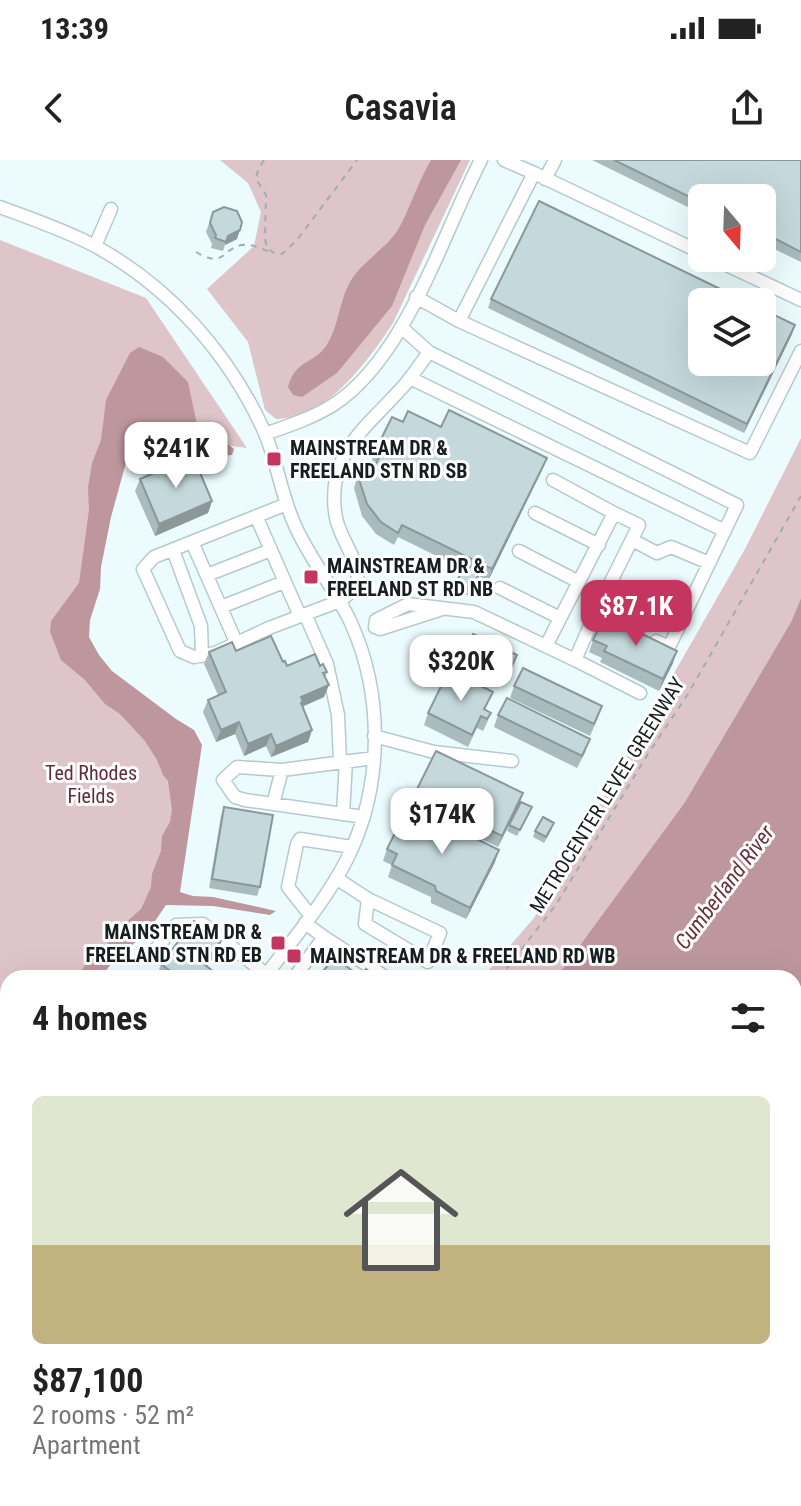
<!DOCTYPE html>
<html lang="en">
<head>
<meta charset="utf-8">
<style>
  body { margin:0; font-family:"Roboto Condensed",sans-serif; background:#f6f6f6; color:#222; height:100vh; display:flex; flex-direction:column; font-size:30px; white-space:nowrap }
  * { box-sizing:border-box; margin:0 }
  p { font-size:26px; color:#767676 }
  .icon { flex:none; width:44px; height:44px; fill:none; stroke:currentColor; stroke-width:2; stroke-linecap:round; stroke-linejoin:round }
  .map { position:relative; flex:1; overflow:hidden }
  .drawer { position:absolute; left:0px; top:810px; width:802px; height:536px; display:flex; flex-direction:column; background:#fff; border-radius:24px 24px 0 0; box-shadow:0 8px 32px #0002 }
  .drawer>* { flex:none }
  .needle { width:52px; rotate:161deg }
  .fabs { position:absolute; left:688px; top:24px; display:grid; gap:16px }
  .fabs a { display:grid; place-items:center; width:88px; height:88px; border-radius:12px; background:#fff; box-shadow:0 8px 32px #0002; font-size:40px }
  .price { position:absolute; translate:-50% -68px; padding:0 18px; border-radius:16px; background:#fff; color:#222; font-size:26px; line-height:52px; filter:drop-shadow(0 2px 4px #0008) }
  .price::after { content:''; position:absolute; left:50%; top:48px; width:24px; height:18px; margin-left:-12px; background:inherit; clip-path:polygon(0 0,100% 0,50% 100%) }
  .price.current { background:#c43660; color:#fff }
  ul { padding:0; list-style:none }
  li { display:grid; align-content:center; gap:16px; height:424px; padding:0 32px }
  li+li { border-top:2px solid #e0e0e0 }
  li span { display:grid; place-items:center; height:248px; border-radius:12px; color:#555 }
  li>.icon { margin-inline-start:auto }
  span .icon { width:144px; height:144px; fill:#fffc; stroke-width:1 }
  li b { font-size:34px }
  h2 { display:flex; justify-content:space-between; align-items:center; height:96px; padding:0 32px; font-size:34px }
  .status { display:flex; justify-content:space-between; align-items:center; height:56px; padding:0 40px; background:#fff; direction:ltr }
  .status svg { height:22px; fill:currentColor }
  header { display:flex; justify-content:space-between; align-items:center; height:104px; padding:0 32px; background:#fff; font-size:36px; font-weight:600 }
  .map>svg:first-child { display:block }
  .green { fill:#dec5c9 }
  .water { fill:#bd979d }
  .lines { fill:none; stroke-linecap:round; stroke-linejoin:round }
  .minor-casing { stroke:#b6c9cc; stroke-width:15 }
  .path { stroke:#a1adaf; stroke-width:2; stroke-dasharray:6 6; stroke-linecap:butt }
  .minor { stroke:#fff; stroke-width:12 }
  .wall { fill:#a9bbbd }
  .shaded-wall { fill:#8a989a }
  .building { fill:#c5d9dc; stroke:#8a989a; stroke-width:2 }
  .poi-dot { fill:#c43660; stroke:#fff; stroke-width:3 }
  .labels { text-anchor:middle; stroke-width:6; stroke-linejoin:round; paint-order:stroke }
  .poi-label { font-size:20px; font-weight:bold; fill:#171e20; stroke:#fff; text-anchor:start }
  .park-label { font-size:20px; fill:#602c37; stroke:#fff }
  .street-label { font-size:20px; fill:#171e20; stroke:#fff }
  .water-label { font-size:22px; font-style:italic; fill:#69343f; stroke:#fff }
</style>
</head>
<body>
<div class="status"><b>13:39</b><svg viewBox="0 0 49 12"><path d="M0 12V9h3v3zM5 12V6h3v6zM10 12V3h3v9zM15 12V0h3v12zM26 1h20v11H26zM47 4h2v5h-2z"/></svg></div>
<header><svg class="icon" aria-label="back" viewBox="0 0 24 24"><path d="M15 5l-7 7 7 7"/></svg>Casavia<svg class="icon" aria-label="share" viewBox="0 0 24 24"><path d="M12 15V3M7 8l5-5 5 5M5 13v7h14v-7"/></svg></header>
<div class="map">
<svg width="801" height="1346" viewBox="0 0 801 1346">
  <rect width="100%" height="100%" fill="#ecfcfe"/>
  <path class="green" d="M220 0H470L393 163C368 201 327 259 276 259L265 250 248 182 207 129 254 86 261 52 248 23Z
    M0 80 146 138 247 288 129 272 76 471 112 525 186 585 171 716 93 818H8V908L0 909Z
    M801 278V438L791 462 685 642 557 817 482 818 534 758 745 389Z
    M8 1297V1338H88L79 1346H0V1304Z"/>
  <path class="water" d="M431 0H461L425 65 392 146 337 213 302 237 293 235 288 227C295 199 316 204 328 183 339 164 339 143 349 124 360 102 386 90 399 68 411 46 418 22 431 0Z
    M139 187 163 197 188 222 199 274 206 280H223L234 289 232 295 218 296 171 287 154 290 130 288 111 357 101 407 100 429 90 460 89 477 99 495 112 511 176 559 194 570 202 585 180 732 193 736 213 737 276 751 270 755 213 746 166 745 149 770 112 803 100 818H77L87 802 103 793 113 774 141 749 151 727 152 714 161 691 162 676 170 662 172 650 168 621 163 615 157 600 145 581 120 554 105 544 85 520 61 500 50 472 51 461 79 423 89 350 88 328 92 303 101 280 106 240 130 193Z
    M801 438V904L794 913V818H556L685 642 791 462Z
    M88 1338H443L437 1346H79Z"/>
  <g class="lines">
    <g class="minor-casing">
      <path id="minor" d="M504 0 534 13 459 161 750 293 801 191
        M534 13 702 93
        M545 19 555 0
        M0 47C32 59 65 70 95 86 170 127 229 194 264 271 277 301 281 334 294 363 309 399 335 428 351 463 384 536 383 627 347 699 326 741 292 780 264 818
        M95 86 111 49
        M712 98 801 140
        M416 137 459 161
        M429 192 737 345 669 487 656 481
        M410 218 725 371
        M265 274C288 266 312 258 333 245 406 198 442 75 481 0
        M553 320 614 353
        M287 344 154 397 143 409 180 491 194 497 215 493 269 468 340 441 357 427C362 402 341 382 336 358 324 291 370 266 407 222 415 212 422 202 429 192L401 167
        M535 353 599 385
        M256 356 300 456
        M632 380 657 393 671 387 709 403
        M192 382 236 482
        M173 390 201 466 202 496
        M519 391 579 422
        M207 415 271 390
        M500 428 560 458
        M221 447 284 422
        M442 449 380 469 375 467 376 460 408 444 474 452 575 500 596 452 633 470
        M305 454 327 504 338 555 340 602
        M546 486 614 353 639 365 596 452
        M575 500 640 533
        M374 576 434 592 512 601
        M273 644 282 610
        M343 654 346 601
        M364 657 245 640 235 637 223 620 237 607 282 610 374 598
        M336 718 368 739 365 764 428 802 440 773 368 739
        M310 755 288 727 297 684 300 679 352 687
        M324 777 387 818
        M150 796 176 765 203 764 267 815
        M294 818 324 777 305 763
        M0 935H8
        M0 967 8 975
        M0 1052 8 1044
        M0 1106 8 1099"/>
    </g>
    <path class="path" d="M264 0 258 10 256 19 266 35 265 79 267 88 274 93 282 94 297 80 357 0
      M196 92C225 109 221 89 242 85 252 83 263 90 273 93
      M499 818 555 746 648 594 688 534 801 336
      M0 1321 8 1313
      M34 1346 42 1338"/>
    <use href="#minor" class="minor"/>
  </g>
  <path class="wall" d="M592 0H801V102L762 83V38H702V54Z
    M213 52 237 79 225 85 223 91 211 88 212 84 206 72Z
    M491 139 792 174 744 273 488 148Z
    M403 262 441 267 542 310 488 421 479 416 469 436 454 429 463 409 398 377 394 385 376 374 362 356 354 328 358 314 371 313 375 305 371 303 375 291Z
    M140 319 212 341 208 353 155 376 135 331Z
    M616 467 673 503 659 531 600 502 602 498 589 492 593 480Z
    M236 491 283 502 287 506H320L327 512 325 517 324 537 302 547 312 570 308 582 271 597 266 586 244 596 235 574 216 582 203 552 208 540 218 535 204 504 209 492Z
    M464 494 517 495 506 521 460 503Z
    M514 526 598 558 590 576 510 538Z
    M493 532 485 550 491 553 486 565 483 571 477 568 468 587 424 565 428 553Z
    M498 555 586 591 577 608 494 567Z
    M415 633H523L498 687 411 645Z
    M224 647 260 727 257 736 209 728 221 656Z
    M532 647 517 676 507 671 509 665Z
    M552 669 544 683 533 677 535 671Z
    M387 689 495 702 466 759 431 743V737L388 717 392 705 383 701Z
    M221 781 217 793 207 806 220 818H160L157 816 161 804Z"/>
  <path class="shaded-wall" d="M240 70 237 79 225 85 228 76Z
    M795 165 792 174 744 273 747 264Z
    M547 298 542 310 488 421 492 409Z
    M212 341 208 353 155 376 159 364Z
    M677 491 673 503 659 531 663 519Z
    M329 525 324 537 301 547V537Z
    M239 562 235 574 216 582 221 570Z
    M312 570 308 582 271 597 276 586Z
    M271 574 266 586 244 596 248 584Z
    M523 633 519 645 498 687 502 676Z
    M499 690 495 702 466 759 470 748Z
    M221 781 217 793 199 816 204 804Z
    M8 1026V1031L0 1039V1033Z
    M8 1238V1247L0 1253V1245Z"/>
  <path class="building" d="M614 0H801V92L762 72V38H702V43Z
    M539 41 747 142H702V202H762V149L795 165 747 264 491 139Z
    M224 47 237 51 242 62 240 70 228 76 226 82 215 78 216 75 210 63 213 52Z
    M449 250 547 298 492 409 402 365 398 373 381 362 367 344 358 316V314L371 313 381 294 375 291 392 257 403 262 408 251 441 267Z
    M193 296 212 341 159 364 140 319Z
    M465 404 480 412 471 430 456 423Z
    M603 460 616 467 618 462 677 491 663 519 604 491 607 486 593 480Z
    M473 474 517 495 509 512 464 494Z
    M271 476 283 502 285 501 287 506 315 494 320 506 323 504 327 512 323 513 329 525 301 537 303 542 301 543 312 570 276 586 271 574 248 584 239 562 221 570 208 540 226 532 209 492 232 482 236 491Z
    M523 508 602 546 594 564 514 526Z
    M449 510 493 532 484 549 491 553 487 559 481 556 472 575 428 553Z
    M507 538 590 579 582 596 498 555Z
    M436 591 523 633 502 676 415 633Z
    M521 642 532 647 520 670 509 665Z
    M409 645 499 690 470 748 436 731 435 726 392 705 397 694 387 689Z
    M224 647 273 655 260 727 212 719Z
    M543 657 554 663 546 677 535 671Z
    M194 761 221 781 204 804 220 817 219 818H180L161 804Z
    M335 797 360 817 366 809 377 818H317Z
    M0 981 8 990V1026L0 1033Z
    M8 1176V1238L0 1245V1183Z
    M588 1338H618L624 1346H576Z"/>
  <g class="poi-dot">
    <rect x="266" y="291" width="16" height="16" rx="4"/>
    <rect x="303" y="409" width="16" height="16" rx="4"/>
    <rect x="270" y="775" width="16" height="16" rx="4"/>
    <rect x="286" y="788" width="16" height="16" rx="4"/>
  </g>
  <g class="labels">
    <g class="poi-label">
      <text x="290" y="295">MAINSTREAM DR &amp;<tspan x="290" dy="23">FREELAND STN RD SB</tspan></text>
      <text x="327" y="413">MAINSTREAM DR &amp;<tspan x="327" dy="23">FREELAND ST RD NB</tspan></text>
      <text x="262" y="779" text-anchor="end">MAINSTREAM DR &amp;<tspan x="262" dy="23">FREELAND STN RD EB</tspan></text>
      <text x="310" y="803">MAINSTREAM DR &amp; FREELAND RD WB</text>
    </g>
    <g class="park-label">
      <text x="91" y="620">Ted Rhodes<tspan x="91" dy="23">Fields</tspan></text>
    </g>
    <g class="street-label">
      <text transform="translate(607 635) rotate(-58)" y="7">METROCENTER LEVEE GREENWAY</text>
    </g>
    <g class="water-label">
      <text transform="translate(724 727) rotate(-53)" y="8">Cumberland River</text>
    </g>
  </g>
</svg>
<div class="fabs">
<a><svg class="needle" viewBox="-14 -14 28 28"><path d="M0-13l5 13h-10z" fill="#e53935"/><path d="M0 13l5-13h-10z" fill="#767676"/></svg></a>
<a><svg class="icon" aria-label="layers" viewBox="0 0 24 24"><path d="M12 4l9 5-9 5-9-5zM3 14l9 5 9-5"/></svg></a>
</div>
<b class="price" style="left:176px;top:330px">$241K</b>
<b class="price current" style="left:636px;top:488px">$87.1K</b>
<b class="price" style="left:461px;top:543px">$320K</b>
<b class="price" style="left:442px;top:696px">$174K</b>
<section class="drawer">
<h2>4 homes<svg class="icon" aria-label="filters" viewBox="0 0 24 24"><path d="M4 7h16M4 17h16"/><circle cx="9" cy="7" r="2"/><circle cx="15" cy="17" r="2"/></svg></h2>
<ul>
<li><span style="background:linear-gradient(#dfe7d0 60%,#c2b280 0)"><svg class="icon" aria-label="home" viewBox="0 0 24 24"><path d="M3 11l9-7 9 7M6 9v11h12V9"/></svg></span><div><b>$87,100</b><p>2 rooms · 52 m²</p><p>Apartment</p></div></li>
</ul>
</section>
</div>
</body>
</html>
